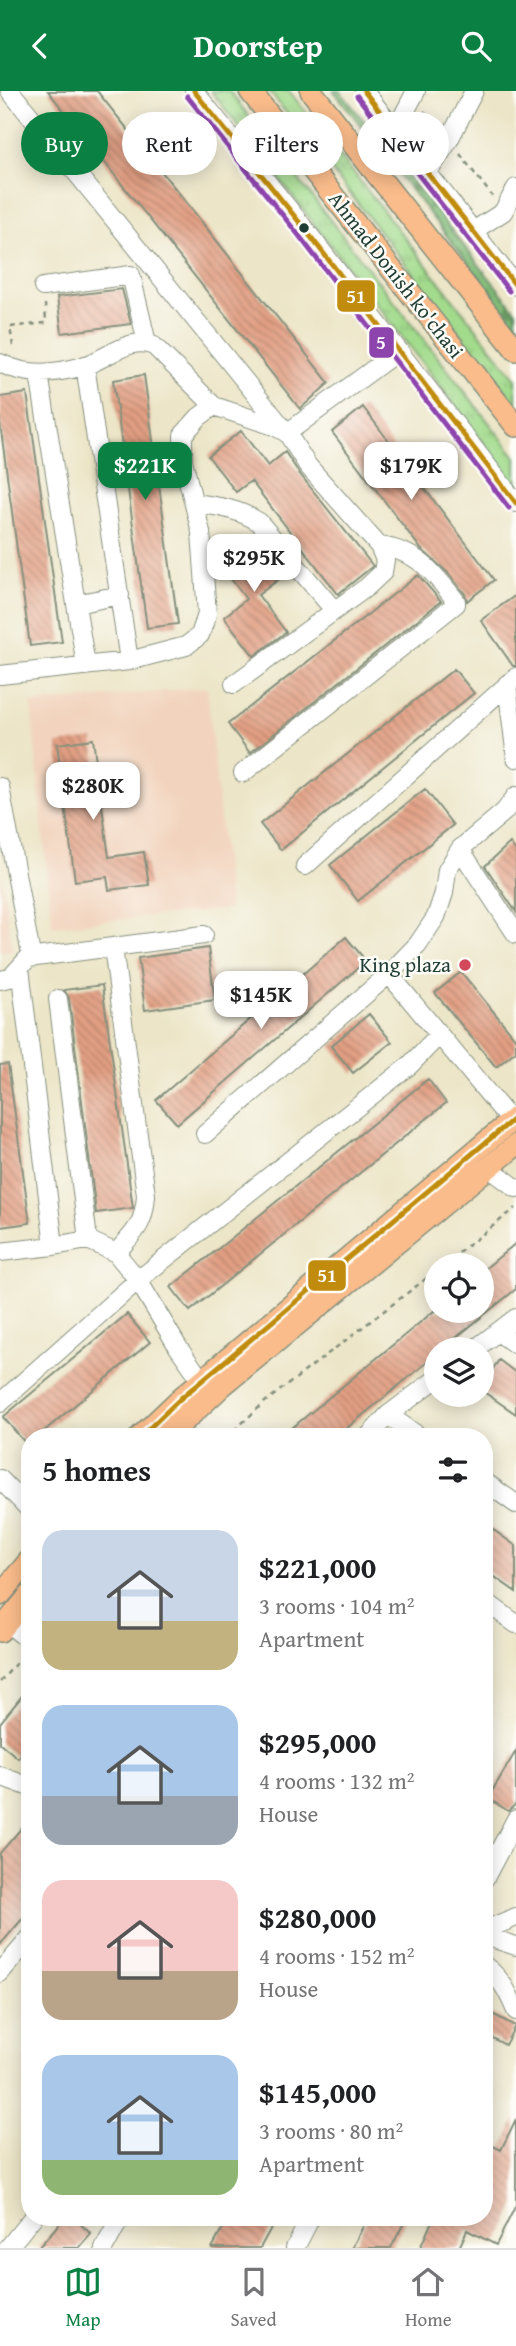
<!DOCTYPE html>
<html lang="en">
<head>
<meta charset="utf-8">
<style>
  body { margin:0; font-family:"Gentium Book Plus",serif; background:#f6f6f6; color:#202124; height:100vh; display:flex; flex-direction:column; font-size:26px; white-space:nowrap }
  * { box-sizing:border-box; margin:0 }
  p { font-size:23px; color:#757577 }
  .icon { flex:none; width:38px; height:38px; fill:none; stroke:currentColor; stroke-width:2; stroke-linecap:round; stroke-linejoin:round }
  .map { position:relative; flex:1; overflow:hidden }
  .sheet { position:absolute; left:21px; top:1337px; width:472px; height:798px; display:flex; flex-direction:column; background:#fff; border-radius:28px; box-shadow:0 4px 18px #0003 }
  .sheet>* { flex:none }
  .top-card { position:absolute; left:21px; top:21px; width:474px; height:63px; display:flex; gap:14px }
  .fabs { position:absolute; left:424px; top:1162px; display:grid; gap:14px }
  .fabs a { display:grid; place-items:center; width:70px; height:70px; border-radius:50%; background:#fff; box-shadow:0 4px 18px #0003; font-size:35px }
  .price { position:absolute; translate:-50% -60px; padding:0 16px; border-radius:14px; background:#fff; color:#222; font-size:23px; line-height:46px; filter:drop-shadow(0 2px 4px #0008) }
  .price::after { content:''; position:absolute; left:50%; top:42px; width:21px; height:16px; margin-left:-10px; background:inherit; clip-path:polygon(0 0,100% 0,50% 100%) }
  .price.active { background:#0b8043; color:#fff }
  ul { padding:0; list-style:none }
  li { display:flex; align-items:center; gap:21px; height:175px; padding:0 21px }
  li span { display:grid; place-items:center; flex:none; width:196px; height:140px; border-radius:21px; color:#555 }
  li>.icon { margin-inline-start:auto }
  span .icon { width:84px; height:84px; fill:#fffc; stroke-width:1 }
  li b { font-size:30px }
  h2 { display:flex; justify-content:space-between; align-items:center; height:84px; padding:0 21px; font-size:30px }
  .tag { padding:0 24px; border-radius:32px; background:#fff; box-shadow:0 4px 18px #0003; font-size:24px; line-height:63px }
  .tag.active { background:#0b8043; color:#fff }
  header { display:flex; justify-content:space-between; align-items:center; height:91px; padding:0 21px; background:#0b8043; color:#fff; font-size:32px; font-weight:700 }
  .dock { display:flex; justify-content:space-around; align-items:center; height:98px; border-top:2px solid #e0e0e0; background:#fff; font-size:19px; color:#757577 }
  .dock a { display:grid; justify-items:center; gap:4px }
  .dock .active { color:#0b8043 }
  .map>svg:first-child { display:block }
  .built { fill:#f2d4be }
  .grass { fill:url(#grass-tufts); stroke:#618c60; stroke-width:2 }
  .forest { fill:url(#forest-firs); stroke:#507c56; stroke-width:2 }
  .building { fill:url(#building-back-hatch) }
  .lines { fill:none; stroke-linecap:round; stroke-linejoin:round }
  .minor-casing { stroke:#86917e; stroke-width:20 }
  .major-casing { stroke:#86917e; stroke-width:24 }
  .path { stroke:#86917e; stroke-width:2.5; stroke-dasharray:5 5; stroke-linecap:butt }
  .minor { stroke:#fff; stroke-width:18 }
  .major { stroke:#fabc8b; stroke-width:21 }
  .bus-1-casing { stroke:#fdfcf7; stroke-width:10 }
  .bus-2-casing { stroke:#fdfcf7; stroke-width:10 }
  .bus-1 { stroke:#c18c0d; stroke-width:5 }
  .bus-2 { stroke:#8e44ad; stroke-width:5 }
  .bus-dot { fill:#1f3d34; stroke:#fdfcf7; stroke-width:2.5 }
  .poi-dot { fill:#d1495b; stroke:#fdfcf7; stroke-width:2.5 }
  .labels { text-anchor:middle; stroke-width:5; stroke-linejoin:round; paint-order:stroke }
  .street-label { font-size:21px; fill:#1f3d34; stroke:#fdfcf7 }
  .poi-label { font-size:21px; fill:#1f3d34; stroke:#fdfcf7; text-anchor:end }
  .line-badge { stroke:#fdfcf7; stroke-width:2.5 }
  .badge-label { font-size:19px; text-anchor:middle; font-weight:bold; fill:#fff }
</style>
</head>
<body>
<header><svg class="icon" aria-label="back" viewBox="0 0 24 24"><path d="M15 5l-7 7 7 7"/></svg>Doorstep<svg class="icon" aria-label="search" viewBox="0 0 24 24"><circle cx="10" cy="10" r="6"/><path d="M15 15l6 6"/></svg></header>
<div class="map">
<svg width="516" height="2157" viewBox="0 0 516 2157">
  <defs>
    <pattern id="grass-tufts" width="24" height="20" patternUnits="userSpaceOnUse" patternTransform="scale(1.75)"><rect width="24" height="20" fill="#a3db8d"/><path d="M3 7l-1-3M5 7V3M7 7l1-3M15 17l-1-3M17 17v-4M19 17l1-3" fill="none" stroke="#8cbd7a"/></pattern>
    <pattern id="forest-firs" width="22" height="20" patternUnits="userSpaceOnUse" patternTransform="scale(1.75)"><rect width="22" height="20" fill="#82bb78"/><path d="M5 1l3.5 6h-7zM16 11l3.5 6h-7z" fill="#6a9963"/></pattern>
    <pattern id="building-back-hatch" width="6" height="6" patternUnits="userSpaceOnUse" patternTransform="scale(1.75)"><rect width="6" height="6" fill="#e29f83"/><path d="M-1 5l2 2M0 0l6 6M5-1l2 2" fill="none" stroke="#b7836c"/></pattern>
  </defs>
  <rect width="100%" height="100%" fill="#fdfcf7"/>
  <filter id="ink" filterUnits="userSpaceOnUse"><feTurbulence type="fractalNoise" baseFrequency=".0143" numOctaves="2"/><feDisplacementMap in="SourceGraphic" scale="14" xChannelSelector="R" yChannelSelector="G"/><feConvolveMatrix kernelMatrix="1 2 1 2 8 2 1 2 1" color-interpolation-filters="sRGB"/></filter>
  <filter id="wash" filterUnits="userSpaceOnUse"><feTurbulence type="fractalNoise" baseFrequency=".00686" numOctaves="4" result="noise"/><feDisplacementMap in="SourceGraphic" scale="28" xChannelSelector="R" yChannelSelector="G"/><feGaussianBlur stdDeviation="1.57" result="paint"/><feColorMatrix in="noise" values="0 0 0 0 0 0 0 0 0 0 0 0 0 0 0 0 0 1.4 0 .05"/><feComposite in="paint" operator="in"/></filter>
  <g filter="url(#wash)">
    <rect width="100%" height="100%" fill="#ece5c7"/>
    <path class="built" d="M207 596 229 818 52 835 31 613Z
      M0 775 12 859 0 861Z"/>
    <path class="grass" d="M211 0H229L516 366V393Z
      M269 0H289L516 288V313Z"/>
    <path class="forest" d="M334 0H340L516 220V234Z"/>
    <g id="blocks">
      <path class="building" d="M48 0H97L186 111 329 292 300 318Z
        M122 198 131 233 62 242 57 206Z
        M144 284 178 533 147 537 113 289Z
        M27 302 62 551 30 555 0 332V306Z
        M363 316 494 489 467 510 465 503 448 482 421 458 332 341Z
        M241 340 268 375 285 361 299 382 373 475 338 503 251 390 236 401 208 365Z
        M255 444 287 482 258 504 286 541 254 565 224 526 246 508 219 472Z
        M418 484 441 510 250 662 228 633Z
        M516 504V575H513L481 529Z
        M454 578 474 602 281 759 260 733Z
        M93 648 109 766 144 761 149 794 109 799 107 786 75 790 57 653Z
        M425 698 453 734 358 810 330 774Z
        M510 752 516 760V821L485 775Z
        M346 846 366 870 177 1033 156 1009Z
        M208 857 215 909 145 919 138 867Z
        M461 881 516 948V960L496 976 435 902Z
        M102 894 133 1117 96 1122 69 907 64 899Z
        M369 923 392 951 353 982 331 955Z
        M8 973 30 1132 0 1136V974Z
        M428 988 446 1012 190 1220 171 1196Z
        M516 1152V1198L442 1258H436V1264L336 1346H281L434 1220H481V1181Z
        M127 1223 150 1251 37 1346H30V1352L27 1354 3 1326Z
        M499 1269 516 1282V1323L481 1299V1295Z
        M485 1433 516 1455V1501L485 1479Z
        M30 1595V1652L18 1667 0 1652V1632Z
        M516 1660V1713L508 1720 488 1707Z
        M30 1727V1819L0 1854V1762Z
        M485 1919 515 1935 505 1954 485 1943Z
        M516 2028V2114L496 2154 467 2139 459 2157H420L434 2126H485V2051L501 2059Z
        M65 2126H73L91 2143 79 2157H38Z
        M229 2126H277L260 2157H212Z
        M368 2126H407L391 2157H352Z"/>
    </g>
  </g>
  <g filter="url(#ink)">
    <use href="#blocks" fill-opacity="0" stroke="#86917e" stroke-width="2"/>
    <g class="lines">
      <g class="minor-casing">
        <path id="minor" d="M10 0 287 342 398 260
          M194 0 304 137 516 412
          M364 0 516 195
          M394 42 416 0
          M427 83 449 49 474 0
          M473 140 503 121 516 97
          M43 196 131 184 147 252
          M0 272C28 286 54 283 84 275 107 268 130 244 154 255L214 315
          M85 274 129 570
          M39 283 86 575
          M194 412C218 415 238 418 259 431L334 519
          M76 513 120 504
          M0 584 129 570 186 555 200 544 207 523 201 441 183 370V344L199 326 214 315 274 335 287 342 308 375 379 455 385 469 383 481 367 496 234 593
          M507 593 516 667
          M243 682 456 513V510C433 481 418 460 379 455
          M0 696 31 864 10 887 0 889
          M460 758 516 843
          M305 775 516 586
          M113 856 204 844
          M28 867 113 856 146 1104C144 1135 135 1140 116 1162
          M20 877 54 1155
          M389 883 511 1030
          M58 908 88 1149
          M205 1043 389 883 418 853 436 826 444 802 447 779 460 758 504 721 516 705
          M489 1077 516 1097
          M0 1161 54 1155 88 1149 116 1162 138 1189 178 1256 202 1290
          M498 1241 516 1254
          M475 1258 516 1227
          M0 1312 138 1189 409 975 438 945
          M388 1324 420 1346
          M368 1346 388 1324 436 1288
          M0 1388 30 1419
          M485 1391 516 1413
          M485 1510 516 1533
          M7 1532 30 1550
          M0 1685 30 1696
          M485 1787 516 1728
          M485 1839 516 1826
          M485 1845 516 1855
          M485 1875C501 1887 508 1901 516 1920
          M0 1882 30 1847
          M8 2157 33 2126
          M104 2157 121 2126
          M295 2157 311 2126"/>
      </g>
      <g class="major-casing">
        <path id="major" d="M250 0 516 335
          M311 0 516 259
          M140 1346 181 1307 516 1026
          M167 1346 223 1294 516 1054
          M0 1504 30 1469
          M0 1540 30 1504"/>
      </g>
      <path class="path" d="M424 20 438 36
        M460 63 492 105
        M13 255 10 236 46 232 45 213
        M443 1174 516 1117
        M227 1346 265 1311 436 1180
        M0 1591 23 1564"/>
      <use href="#minor" class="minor"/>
      <use href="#major" class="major"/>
      <g class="bus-1-casing">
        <path id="bus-1" d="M194 0 304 137 516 412
          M364 0 516 195
          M140 1346 181 1307 516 1026"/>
      </g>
      <g class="bus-2-casing">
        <path id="bus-2" d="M187 5 297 142 509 417
          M357 5 509 200"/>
      </g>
      <use href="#bus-1" class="bus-1"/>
      <use href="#bus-2" class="bus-2"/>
    </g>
  </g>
  <circle class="bus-dot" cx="304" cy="137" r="6"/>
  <circle class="poi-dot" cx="465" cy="874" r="7"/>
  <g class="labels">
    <g class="street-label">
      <text transform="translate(396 184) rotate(52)" y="7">Ahmad Donish ko'chasi</text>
    </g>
    <g class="poi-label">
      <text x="451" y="881">King plaza</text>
    </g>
  </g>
  <g class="line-badge">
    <rect x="336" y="188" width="40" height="34" rx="7" fill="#c18c0d"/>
    <rect x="368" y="235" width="27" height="33" rx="7" fill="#8e44ad"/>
    <rect x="307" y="1168" width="40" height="33" rx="7" fill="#c18c0d"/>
  </g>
  <g class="badge-label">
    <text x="356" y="212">51</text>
    <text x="381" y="258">5</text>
    <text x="327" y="1191">51</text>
  </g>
</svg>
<div class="fabs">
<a><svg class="icon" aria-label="locate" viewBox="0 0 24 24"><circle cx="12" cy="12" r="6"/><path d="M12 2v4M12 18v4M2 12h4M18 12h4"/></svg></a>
<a><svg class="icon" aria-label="layers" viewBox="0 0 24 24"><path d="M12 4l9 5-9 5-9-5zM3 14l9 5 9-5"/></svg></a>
</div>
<b class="price active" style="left:145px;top:411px">$221K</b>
<b class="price" style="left:411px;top:411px">$179K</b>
<b class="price" style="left:254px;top:503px">$295K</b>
<b class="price" style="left:93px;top:731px">$280K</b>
<b class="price" style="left:261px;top:940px">$145K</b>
<div class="top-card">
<a class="tag active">Buy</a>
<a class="tag">Rent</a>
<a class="tag">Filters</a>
<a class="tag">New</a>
</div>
<section class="sheet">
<h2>5 homes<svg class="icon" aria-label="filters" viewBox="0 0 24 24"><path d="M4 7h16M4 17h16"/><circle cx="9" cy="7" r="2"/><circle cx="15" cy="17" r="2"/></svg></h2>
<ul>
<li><span style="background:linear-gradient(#c9d6e8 65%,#c2b280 0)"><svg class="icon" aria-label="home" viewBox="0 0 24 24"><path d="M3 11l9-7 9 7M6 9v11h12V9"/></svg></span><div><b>$221,000</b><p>3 rooms · 104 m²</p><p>Apartment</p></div></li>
<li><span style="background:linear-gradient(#a9c7e8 65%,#9aa5b1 0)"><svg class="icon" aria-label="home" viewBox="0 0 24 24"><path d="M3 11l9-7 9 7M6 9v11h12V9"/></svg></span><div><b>$295,000</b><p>4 rooms · 132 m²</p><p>House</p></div></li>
<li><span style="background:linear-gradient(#f6c9c9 65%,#b9a48a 0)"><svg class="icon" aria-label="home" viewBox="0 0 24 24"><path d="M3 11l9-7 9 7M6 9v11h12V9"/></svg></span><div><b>$280,000</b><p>4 rooms · 152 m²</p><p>House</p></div></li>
<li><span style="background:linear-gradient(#a9c7e8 75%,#8fb573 0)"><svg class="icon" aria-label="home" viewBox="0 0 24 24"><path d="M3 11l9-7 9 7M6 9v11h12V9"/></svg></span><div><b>$145,000</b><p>3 rooms · 80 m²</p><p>Apartment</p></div></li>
</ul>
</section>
</div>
<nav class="dock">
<a class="active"><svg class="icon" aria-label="map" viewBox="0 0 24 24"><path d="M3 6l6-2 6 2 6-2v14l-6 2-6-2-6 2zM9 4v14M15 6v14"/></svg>Map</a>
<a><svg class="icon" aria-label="saved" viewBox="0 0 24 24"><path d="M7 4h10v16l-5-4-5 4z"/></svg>Saved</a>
<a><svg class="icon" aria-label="home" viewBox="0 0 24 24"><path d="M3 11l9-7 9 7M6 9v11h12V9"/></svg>Home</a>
</nav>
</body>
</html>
